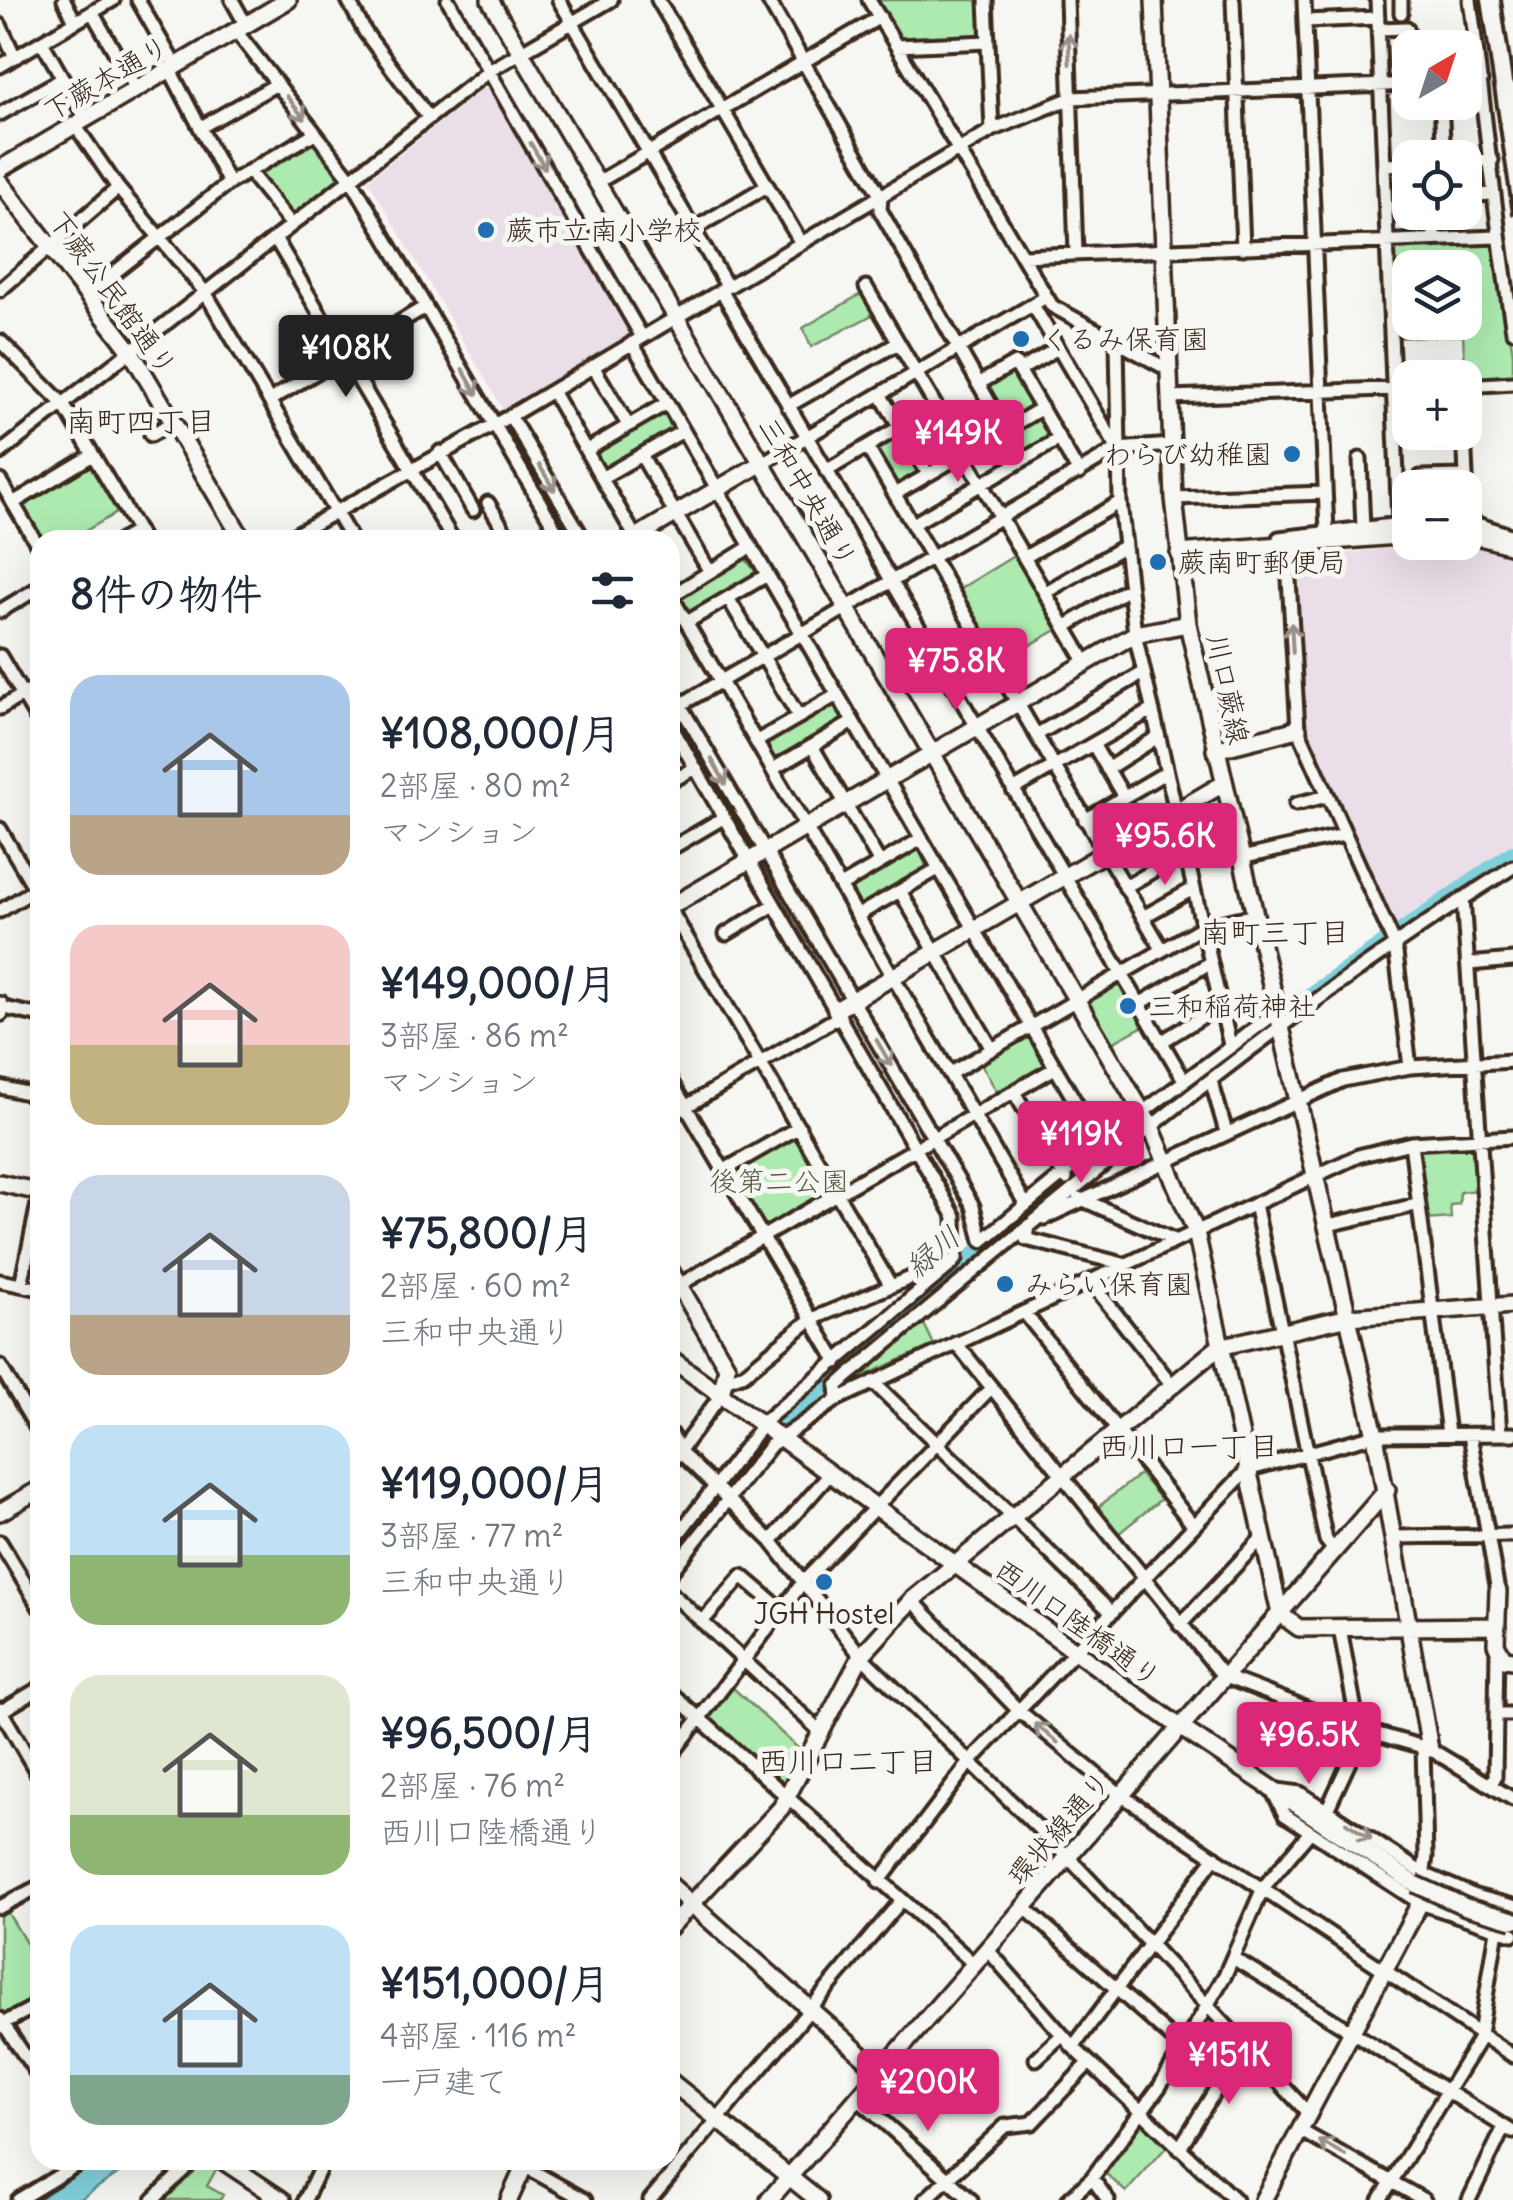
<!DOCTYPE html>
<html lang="ja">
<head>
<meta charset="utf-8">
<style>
  body { margin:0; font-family:Delius,"Klee One",sans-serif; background:#f2f2f3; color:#1f2937; height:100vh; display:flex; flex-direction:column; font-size:38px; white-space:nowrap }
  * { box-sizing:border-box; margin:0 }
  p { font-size:32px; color:#747a83 }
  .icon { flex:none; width:55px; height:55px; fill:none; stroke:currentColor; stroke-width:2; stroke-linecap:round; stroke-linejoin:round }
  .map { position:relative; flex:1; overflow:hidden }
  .sheet { position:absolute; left:30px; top:530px; width:650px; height:1640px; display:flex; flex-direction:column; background:#fff; border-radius:30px; box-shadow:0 10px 40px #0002 }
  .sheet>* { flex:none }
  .needle { width:65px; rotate:39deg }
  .controls { position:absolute; left:1392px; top:30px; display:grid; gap:20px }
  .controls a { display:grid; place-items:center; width:90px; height:90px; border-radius:20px; background:#fff; box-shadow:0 10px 40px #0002; font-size:50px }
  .price { position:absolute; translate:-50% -85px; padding:0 22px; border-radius:10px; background:#db2777; color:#fff; font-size:32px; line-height:65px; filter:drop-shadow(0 2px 5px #0008) }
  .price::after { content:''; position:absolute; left:50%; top:60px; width:30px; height:22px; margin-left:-15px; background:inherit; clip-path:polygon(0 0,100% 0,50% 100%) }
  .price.selected { background:#222; color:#fff }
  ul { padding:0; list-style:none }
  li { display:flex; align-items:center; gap:30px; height:250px; padding:0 40px }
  li span { display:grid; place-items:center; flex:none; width:280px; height:200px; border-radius:30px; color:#555 }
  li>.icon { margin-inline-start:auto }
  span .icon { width:120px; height:120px; fill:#fffc; stroke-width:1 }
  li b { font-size:42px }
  h2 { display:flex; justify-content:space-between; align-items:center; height:120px; padding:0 40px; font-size:42px }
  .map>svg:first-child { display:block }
  .built { fill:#eadfe8 }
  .green { fill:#adeab0; stroke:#748a67; stroke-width:2.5; fill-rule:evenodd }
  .water { fill:#80d0da; stroke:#648e8f; stroke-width:2.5 }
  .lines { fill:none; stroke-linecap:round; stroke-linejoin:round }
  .river { stroke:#80d0da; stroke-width:20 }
  .street-casing { stroke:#3b2a1e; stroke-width:19 }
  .secondary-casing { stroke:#3b2a1e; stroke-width:22 }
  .street { stroke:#f6f6f2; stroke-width:11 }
  .secondary { stroke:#f6f6f2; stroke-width:15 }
  .rail { stroke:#3b2a1e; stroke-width:4 }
  .secondary-bridge-casing { stroke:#3b2a1e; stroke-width:22; stroke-linecap:butt }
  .secondary-bridge { stroke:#f6f6f2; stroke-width:15 }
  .oneway { stroke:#989088 }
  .poi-dot { fill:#1f6fb2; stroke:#f6f6f2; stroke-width:4 }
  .labels { text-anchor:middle; stroke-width:10; stroke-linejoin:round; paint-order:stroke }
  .street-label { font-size:28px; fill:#3b2a1e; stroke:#f6f6f2 }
  .poi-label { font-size:28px; fill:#3b2a1e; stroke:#f6f6f2; text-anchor:start }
  .park-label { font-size:28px; fill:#585a42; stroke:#f6f6f2 }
  .neighbourhood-label { font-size:30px; fill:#3b2a1e; stroke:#f6f6f2 }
  .water-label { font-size:30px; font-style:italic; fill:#4c544d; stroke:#f6f6f2 }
</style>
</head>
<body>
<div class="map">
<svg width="1513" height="2200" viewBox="0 0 1513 2200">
  <rect width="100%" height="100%" fill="#f6f6f2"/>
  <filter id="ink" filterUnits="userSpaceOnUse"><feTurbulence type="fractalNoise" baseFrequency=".01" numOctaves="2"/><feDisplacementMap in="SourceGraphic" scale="20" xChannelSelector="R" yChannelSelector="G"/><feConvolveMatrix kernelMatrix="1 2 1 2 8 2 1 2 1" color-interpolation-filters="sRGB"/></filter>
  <g filter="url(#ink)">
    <path class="built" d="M486 86 632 329 631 333 503 409 368 180Z
      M1465 541 1513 554V849L1393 930 1306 735 1295 558Z"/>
    <path class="green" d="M875 0H979L981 38 900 41Z
      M314 140 343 174 289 218 258 173Z
      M1494 241 1513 353V379L1466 382 1463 335 1394 338 1391 244ZM1410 268H1465V322H1410Z
      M861 294 874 314 811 347 803 328Z
      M1015 363 1059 439 1023 460 978 384Z
      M664 410 676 430 604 470 593 452Z
      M898 432 924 471 900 487 875 450Z
      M88 462 94 464 121 510 70 540H41L21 506 24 500Z
      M1017 554 1060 628 999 663 958 590Z
      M744 557 758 575 688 615 678 598Z
      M832 703 844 723 774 761 767 741Z
      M914 848 919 849 928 871 859 906 848 889 852 884Z
      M1121 981 1147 1024 1112 1043 1087 1000Z
      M1029 1033 1049 1068 1000 1097 980 1062Z
      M796 1133 828 1191 764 1230 729 1173Z
      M1470 1145 1475 1150 1478 1190 1460 1192 1459 1204 1450 1205 1451 1218 1425 1220 1415 1154 1419 1148Z
      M923 1322 934 1345 848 1383Z
      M1140 1474 1161 1499 1118 1534 1097 1508Z
      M731 1686 801 1751 784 1782H775L709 1719 708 1714Z
      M5 1908 40 1966V2000L5 2019 0 2010V1910Z
      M1139 2121 1147 2122 1169 2144 1126 2192 1103 2171Z
      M200 2160 219 2164 207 2186 223 2195 220 2200H161Z"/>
    <path class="water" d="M99 2160H138L79 2200H37Z"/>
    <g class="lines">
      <path class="river" d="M670 1557 779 1421 974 1257 1133 1127 1263 1031 1513 855"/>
      <g class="street-casing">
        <path id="street" d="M64 0 75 21
          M138 0 176 67
          M232 0 246 25
          M348 0 365 32 429 118
          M448 0 642 337
          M559 0 727 286
          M658 0 801 243
          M768 0 881 197 880 210 1005 430 895 494
          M869 0 1052 306 1169 370
          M986 0 992 130
          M1067 0 1076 253
          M1233 0 1243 248
          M1304 0 1327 532
          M1377 0 1399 524
          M1401 0V13
          M1470 0C1485 111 1495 221 1513 331
          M92 12 136 89
          M1305 21 1378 18
          M0 25 15 57
          M1379 29 1407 28 1408 41
          M236 31 351 179 562 540
          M42 42 86 119
          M897 46 988 42
          M0 66 113 0
          M170 70 229 183
          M1465 82 1481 81
          M1441 102 1444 158
          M0 114 62 79
          M75 125 118 188 205 292 352 540
          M201 127 277 84
          M1465 161 1492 160
          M1385 165 1410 164
          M250 173 292 225
          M598 182 880 17
          M1465 196 1491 194
          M1434 212V239
          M694 229 767 186
          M275 238 453 540
          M1023 256 1497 237
          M866 287 1086 663
          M0 290 118 188
          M721 290 1184 1080
          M87 294 229 183 315 133
          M1033 305 1117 448
          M0 341 63 404 143 540
          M1117 342 1120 502 1135 634 1230 1045
          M632 343 1100 1144
          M593 366 628 425
          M1020 370 1058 348
          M978 384 1015 363 1079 473
          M1465 386 1513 383
          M552 391 637 540
          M880 394 928 474
          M1171 397 1410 388
          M270 400 425 307
          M788 406 898 343
          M510 416 584 540
          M1005 430 1042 408
          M1464 432 1468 520
          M151 435 173 422
          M867 447 1162 949
          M587 450 667 403
          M440 452 473 510
          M0 453 489 71 611 0
          M641 455 710 572
          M1360 459 1363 528
          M762 463 1046 297
          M826 471 900 427
          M603 477 683 431
          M1420 477 1466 476
          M0 481 40 549
          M1174 498 1325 493
          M13 503 93 455
          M488 503 510 540
          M1465 520 1513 536
          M913 524 1059 439
          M1279 538 1410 523
          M122 540 138 531
          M285 540 510 416 992 130 1071 98 1410 84
          M1287 546 1298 729 1395 945 1410 1067
          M1025 557 1120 502
          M1046 592 1123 547
          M670 594 1026 1205
          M671 596 750 547
          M728 598 799 717
          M0 611 40 587
          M687 622 767 575
          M1066 626 1128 589
          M0 656 40 724
          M942 667 982 643
          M670 688 973 1206 982 1241 1100 1144 1277 1012
          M0 708 40 685
          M670 711 1117 449 1172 445
          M670 724 955 1217 956 1259 810 1320 744 1374 727 1380
          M1036 735 1143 673
          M757 741 837 695
          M1093 744 1124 797
          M812 746 880 863
          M773 769 853 722
          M1107 769 1156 738
          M670 782 695 768
          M1013 790 1150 711
          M1296 804 1327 796
          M1085 820 1165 773
          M0 829 40 897
          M670 849 723 818
          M1241 858 1344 835
          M841 886 921 839
          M1125 887 1184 853
          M900 891 992 1049
          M1463 898 1500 1434
          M670 909 891 1286
          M0 911 39 887
          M858 915 938 869
          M1143 917 1193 889
          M726 934 774 905
          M1469 964 1513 960
          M1139 1004 1210 963
          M0 1007 40 1016
          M1161 1042 1220 1006
          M951 1073 1202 927 1255 915
          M670 1080 837 1362
          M1211 1080 1226 1132
          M0 1087 40 1096
          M1014 1092 1066 1179
          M670 1116 840 1016
          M1411 1143 1448 1434
          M723 1171 799 1127
          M1079 1198 1174 1240
          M1255 1204 1326 1540 1334 1550
          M1044 1218 1343 1080 1410 1067 1513 1061
          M1328 1225 1416 1205
          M1028 1226 1026 1239 1123 1264
          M0 1281 40 1289
          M1090 1281 1172 1385
          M21 1285 40 1194
          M679 1285 1055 1068
          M1024 1312 1193 1525
          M956 1343 1223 1676 1364 1730 1423 1747 1426 1856 1421 1894
          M0 1366 40 1434
          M873 1382 1112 1613
          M838 1399 837 1386 848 1376C1063 1198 1275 1015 1513 867
          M670 1433 685 1457 771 1541 861 1656 1068 1857 1310 2115
          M1470 1435 1498 1591
          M670 1464 721 1395
          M1395 1537 1513 1535
          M771 1541 830 1474
          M0 1542 40 1608
          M670 1545 767 1419 952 1264
          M670 1573 771 1445 838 1399 1358 1156 1411 1143 1513 1137
          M670 1592 821 1732
          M912 1600 1018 1710 1121 1795 1513 2056
          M702 1622 742 1576 782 1610
          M1180 1625 1260 1540
          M670 1692 974 1964
          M0 1709 40 1778
          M0 1712 40 1688
          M1496 1714H1513
          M1430 1749 1513 1799
          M670 1757 803 1582 991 1388
          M1490 1785 1495 1777 1497 1649
          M1277 1790 1300 1793 1424 1874 1475 1896 1513 1906
          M1273 1792 1285 1815 1420 1903 1513 1934
          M1327 1810 1364 1730 1357 1721 1340 1628
          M879 1882 970 1762 1247 1470 1375 1435 1513 1434
          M0 1907 40 1886
          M1024 1907 1182 2047
          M987 1949 1073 2047 1235 2200
          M1233 1958 1513 2132
          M0 2019 40 2078
          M0 2025 40 2004
          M1073 2047 1215 1857
          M1036 2059 1062 2035
          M858 2099 971 2200
          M1301 2131 1424 2200
          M1179 2149 1244 2044
          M513 2160 585 2200
          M1092 2178 1108 2200
          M18 2200 85 2160
          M153 2200 194 2160
          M305 2200 324 2160
          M650 2200 901 1901
          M925 2200 1005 2126 1032 2123 1089 2063
          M1068 2200 1092 2178 1160 2086 1225 1975 1263 1888 1310 1832
          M1380 2200 1479 2040 1497 1930
          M1469 2200 1504 2127"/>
      </g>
      <g class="secondary-casing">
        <path id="secondary" d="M490 0 1151 1127 1196 1232 1280 1614 1299 1628 1497 1626
          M1154 0 1174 498 1188 624 1375 1435 1430 1749 1423 1747
          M0 169 288 0
          M0 182 130 350 243 540
          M1465 533 1513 546
          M631 540 762 463
          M1179 553 1410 535
          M1215 750 1298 729
          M670 907 1135 634 1188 624
          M0 1005V1013
          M836 1010 1223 784
          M0 1183 40 1192
          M670 1270 727 1367 721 1395
          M670 1358 1180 1727 1415 1884
          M0 1512 40 1489
          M1498 1591 1496 1644 1504 1659 1513 1660
          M670 1885 881 2072
          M670 1927 781 1808 861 1656 912 1600 1219 1347 1349 1317 1513 1305
          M670 2081 818 2200
          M222 2160 282 2200
          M509 2200 527 2160
          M769 2200 1387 1490
          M1263 2200 1420 1903"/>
      </g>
      <use href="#street" class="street"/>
      <use href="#secondary" class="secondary"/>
      <path class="rail" d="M1481 0 1513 214
        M1501 0 1513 82"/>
      <g class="secondary-bridge-casing">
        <path id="secondary-bridge" d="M1415 1884 1466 1907 1513 1920"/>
      </g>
      <use href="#secondary-bridge" class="secondary-bridge"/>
    </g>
    <defs><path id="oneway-shaft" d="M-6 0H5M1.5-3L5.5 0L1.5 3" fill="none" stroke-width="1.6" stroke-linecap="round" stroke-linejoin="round" transform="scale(2.5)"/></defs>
    <g class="oneway">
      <use href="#oneway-shaft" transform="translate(1069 49) rotate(-92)"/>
      <use href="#oneway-shaft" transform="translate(296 108) rotate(52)"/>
      <use href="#oneway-shaft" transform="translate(538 156) rotate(60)"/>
      <use href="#oneway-shaft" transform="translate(470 382) rotate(60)"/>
      <use href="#oneway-shaft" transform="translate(547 478) rotate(59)"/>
      <use href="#oneway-shaft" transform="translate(1292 638) rotate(-93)"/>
      <use href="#oneway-shaft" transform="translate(719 772) rotate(60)"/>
      <use href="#oneway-shaft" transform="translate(884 1053) rotate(60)"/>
      <use href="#oneway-shaft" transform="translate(1046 1733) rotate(-141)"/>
      <use href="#oneway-shaft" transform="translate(1359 1831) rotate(33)"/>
      <use href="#oneway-shaft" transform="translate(1332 2148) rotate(-150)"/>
    </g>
  </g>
  <g class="poi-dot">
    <circle cx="486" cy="230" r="10"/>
    <circle cx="1021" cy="339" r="10"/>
    <circle cx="1292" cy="454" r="10"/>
    <circle cx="1158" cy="562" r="10"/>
    <circle cx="1128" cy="1006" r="10"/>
    <circle cx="1005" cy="1284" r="10"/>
    <circle cx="824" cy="1582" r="10"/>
  </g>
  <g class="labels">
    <g class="street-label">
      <text transform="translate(106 78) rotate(-30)" y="10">下蕨本通り</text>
      <text transform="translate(113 293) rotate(54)" y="10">下蕨公民館通り</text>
      <text transform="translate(808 492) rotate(60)" y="10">三和中央通り</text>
      <text transform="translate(1228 689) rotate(78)" y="10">川口蕨線</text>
      <text transform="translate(1078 1623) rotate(36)" y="10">西川口陸橋通り</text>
      <text transform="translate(1059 1828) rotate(-49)" y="10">環状線通り</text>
    </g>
    <g class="poi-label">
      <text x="506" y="240">蕨市立南小学校</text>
      <text x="1041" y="349">くるみ保育園</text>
      <text x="1272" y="464" text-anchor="end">わらび幼稚園</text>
      <text x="1178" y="572">蕨南町郵便局</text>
      <text x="1148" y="1016">三和稲荷神社</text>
      <text x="1025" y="1294">みらい保育園</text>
      <text x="824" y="1624" text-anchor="middle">JGH Hostel</text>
    </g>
    <g class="park-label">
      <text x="779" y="1191">後第二公園</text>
    </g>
    <g class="neighbourhood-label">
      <text x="141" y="432">南町四丁目</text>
      <text x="1275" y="943">南町三丁目</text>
      <text x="1189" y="1457">西川口一丁目</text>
      <text x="848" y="1772">西川口二丁目</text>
    </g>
    <g class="water-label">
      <text transform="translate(933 1252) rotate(-40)" y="10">緑川</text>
    </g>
  </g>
</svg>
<div class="controls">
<a><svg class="needle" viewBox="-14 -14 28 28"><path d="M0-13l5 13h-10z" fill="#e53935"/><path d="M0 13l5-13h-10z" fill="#747a83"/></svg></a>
<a><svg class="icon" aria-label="locate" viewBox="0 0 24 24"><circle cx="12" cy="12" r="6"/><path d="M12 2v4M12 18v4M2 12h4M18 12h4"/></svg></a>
<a><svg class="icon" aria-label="layers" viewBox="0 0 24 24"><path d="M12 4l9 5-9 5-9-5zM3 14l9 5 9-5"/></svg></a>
<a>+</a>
<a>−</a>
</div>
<b class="price selected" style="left:346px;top:400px">¥108K</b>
<b class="price" style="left:958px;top:485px">¥149K</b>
<b class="price" style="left:956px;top:713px">¥75.8K</b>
<b class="price" style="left:1165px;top:888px">¥95.6K</b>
<b class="price" style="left:1081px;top:1186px">¥119K</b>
<b class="price" style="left:1309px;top:1787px">¥96.5K</b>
<b class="price" style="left:1229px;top:2107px">¥151K</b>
<b class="price" style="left:928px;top:2134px">¥200K</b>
<section class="sheet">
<h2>8件の物件<svg class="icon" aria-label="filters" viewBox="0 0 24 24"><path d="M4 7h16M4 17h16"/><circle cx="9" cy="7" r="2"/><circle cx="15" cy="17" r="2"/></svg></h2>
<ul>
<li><span style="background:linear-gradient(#a9c7e8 70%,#b9a48a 0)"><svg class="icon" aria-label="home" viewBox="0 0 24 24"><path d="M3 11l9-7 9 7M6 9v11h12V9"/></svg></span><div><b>¥108,000/月</b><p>2部屋 · 80 m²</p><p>マンション</p></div></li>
<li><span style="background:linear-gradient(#f6c9c9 60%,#c2b280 0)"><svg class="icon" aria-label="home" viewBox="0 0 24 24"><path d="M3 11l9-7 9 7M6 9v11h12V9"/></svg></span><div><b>¥149,000/月</b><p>3部屋 · 86 m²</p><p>マンション</p></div></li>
<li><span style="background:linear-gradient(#c9d6e8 70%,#b9a48a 0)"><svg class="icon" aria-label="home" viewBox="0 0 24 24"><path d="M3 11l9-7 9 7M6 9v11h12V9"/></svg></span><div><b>¥75,800/月</b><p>2部屋 · 60 m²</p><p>三和中央通り</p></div></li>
<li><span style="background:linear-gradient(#bfe0f5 65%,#8fb573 0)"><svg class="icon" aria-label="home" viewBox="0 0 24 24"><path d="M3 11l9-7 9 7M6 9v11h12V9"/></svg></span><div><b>¥119,000/月</b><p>3部屋 · 77 m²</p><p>三和中央通り</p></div></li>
<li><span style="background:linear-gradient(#dfe7d0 70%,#8fb573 0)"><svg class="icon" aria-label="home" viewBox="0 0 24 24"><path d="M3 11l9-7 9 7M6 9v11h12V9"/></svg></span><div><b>¥96,500/月</b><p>2部屋 · 76 m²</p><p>西川口陸橋通り</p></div></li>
<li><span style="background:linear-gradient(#bfe0f5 75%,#7fa58c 0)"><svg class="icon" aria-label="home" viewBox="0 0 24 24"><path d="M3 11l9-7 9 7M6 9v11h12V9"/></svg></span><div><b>¥151,000/月</b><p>4部屋 · 116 m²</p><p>一戸建て</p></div></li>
</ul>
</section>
</div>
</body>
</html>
